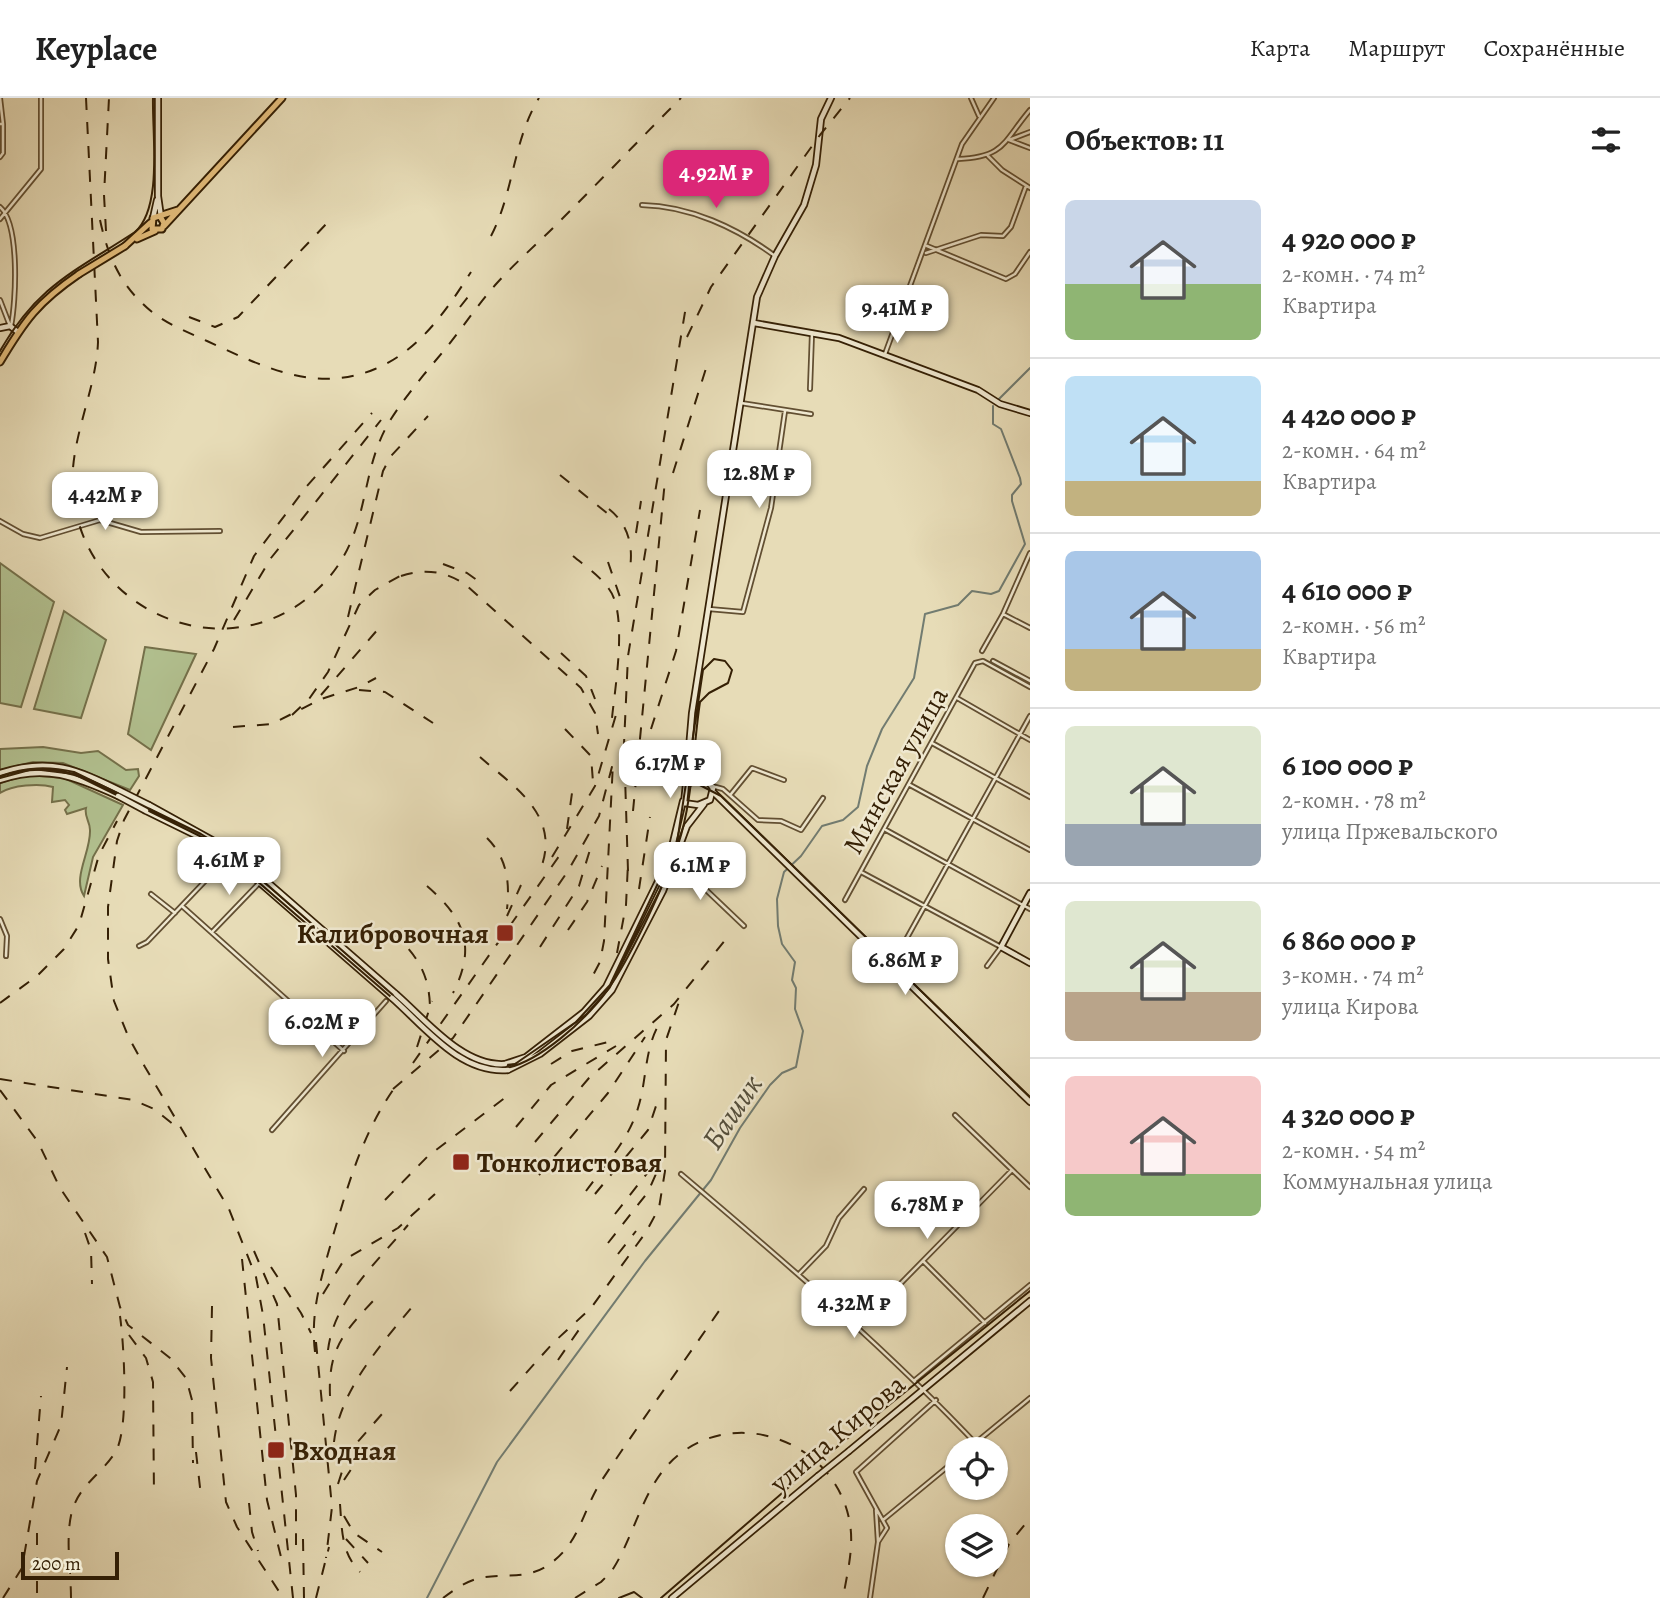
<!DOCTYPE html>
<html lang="ru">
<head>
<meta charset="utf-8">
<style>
  body { margin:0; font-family:Alegreya,serif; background:#f6f6f6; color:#222; height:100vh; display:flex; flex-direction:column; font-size:26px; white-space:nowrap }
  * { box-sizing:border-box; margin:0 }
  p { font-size:23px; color:#767676 }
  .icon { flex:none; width:38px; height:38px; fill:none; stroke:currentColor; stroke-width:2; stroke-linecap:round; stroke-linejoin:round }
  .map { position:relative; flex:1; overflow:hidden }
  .panel { display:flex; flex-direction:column; background:#fff; width:630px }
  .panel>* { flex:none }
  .fabs { position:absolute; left:945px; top:1339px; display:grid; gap:14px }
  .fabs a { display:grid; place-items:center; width:63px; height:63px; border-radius:50%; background:#fff; box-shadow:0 2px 5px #0004; font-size:35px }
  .scale { position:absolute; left:21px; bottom:18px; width:98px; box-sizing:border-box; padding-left:7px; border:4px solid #352005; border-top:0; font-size:19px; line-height:24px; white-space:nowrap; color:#352005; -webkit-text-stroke:5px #efe8d0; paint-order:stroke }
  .price { position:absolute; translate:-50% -60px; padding:0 16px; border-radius:14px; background:#fff; color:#222; font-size:23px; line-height:46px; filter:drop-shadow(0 2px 4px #0008) }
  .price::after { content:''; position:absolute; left:50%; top:42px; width:21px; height:16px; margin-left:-10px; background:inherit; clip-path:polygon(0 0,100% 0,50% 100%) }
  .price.active { background:#db2777; color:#fff }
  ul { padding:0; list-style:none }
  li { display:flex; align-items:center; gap:21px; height:175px; padding:0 35px }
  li+li { border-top:2px solid #e0e0e0 }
  li span { display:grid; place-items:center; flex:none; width:196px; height:140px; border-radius:10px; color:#555 }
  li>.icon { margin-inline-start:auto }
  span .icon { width:84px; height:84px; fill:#fffc; stroke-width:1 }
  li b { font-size:30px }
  h2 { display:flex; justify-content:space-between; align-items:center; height:84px; padding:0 35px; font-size:30px }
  header { display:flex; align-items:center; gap:42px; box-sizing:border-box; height:98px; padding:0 35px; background:#fff; border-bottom:2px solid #e0e0e0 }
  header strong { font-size:33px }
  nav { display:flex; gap:38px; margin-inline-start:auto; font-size:24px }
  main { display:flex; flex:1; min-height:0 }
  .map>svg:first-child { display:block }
  .green { fill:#b2c190; stroke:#74704a; stroke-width:2 }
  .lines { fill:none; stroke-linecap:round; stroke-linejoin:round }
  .stream { stroke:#727c71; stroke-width:2 }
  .street-casing { stroke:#624f32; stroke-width:6 }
  .secondary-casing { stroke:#352005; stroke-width:8 }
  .primary-casing { stroke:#352005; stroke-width:9 }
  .street { stroke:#efe8d0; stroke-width:2.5 }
  .secondary { stroke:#efe8d0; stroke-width:4.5 }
  .primary { stroke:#e4be7c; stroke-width:5 }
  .tram { stroke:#352005; stroke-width:2 }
  .rail { stroke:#352005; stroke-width:2; stroke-dasharray:12 12; stroke-linecap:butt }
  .secondary-bridge-casing { stroke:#352005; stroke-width:8; stroke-linecap:butt }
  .primary-bridge-casing { stroke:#352005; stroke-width:9; stroke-linecap:butt }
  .secondary-bridge { stroke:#efe8d0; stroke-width:4.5 }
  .primary-bridge { stroke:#e4be7c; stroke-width:5 }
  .poi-dot { fill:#8f2418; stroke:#efe8d0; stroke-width:2.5 }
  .labels { text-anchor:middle; stroke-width:5; stroke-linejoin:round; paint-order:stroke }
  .street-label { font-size:28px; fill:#352005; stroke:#efe8d0 }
  .poi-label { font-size:28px; font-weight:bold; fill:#352005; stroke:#efe8d0; text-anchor:start }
  .water-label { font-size:30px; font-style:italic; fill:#544e3b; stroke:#efe8d0 }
</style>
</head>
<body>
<header>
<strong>Keyplace</strong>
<nav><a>Карта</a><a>Маршрут</a><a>Сохранённые</a></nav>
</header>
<main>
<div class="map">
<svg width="1030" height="1500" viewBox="0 0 1030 1500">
  <rect width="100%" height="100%" fill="#e7dcb7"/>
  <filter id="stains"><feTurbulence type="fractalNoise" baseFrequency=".00286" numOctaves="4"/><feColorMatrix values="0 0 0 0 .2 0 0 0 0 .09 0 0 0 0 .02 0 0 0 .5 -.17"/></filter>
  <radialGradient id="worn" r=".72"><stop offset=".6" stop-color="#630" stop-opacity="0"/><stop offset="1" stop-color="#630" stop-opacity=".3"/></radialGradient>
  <path class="green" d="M0 465 54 504 21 609 0 605Z
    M64 513 106 542 81 620 34 611Z
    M145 549 196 556 151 652 128 636Z
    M43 649 81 655 98 653 126 672 138 671 139 678 130 692 63 665 33 664 0 672V651Z
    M27 677 64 680 123 707 93 759 84 798C72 780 91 754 90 732 90 723 84 719 86 710L67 716 65 712 69 707 65 702 52 704 53 689C39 685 12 687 0 695V685Z"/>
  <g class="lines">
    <path class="stream" d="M998 302 1030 270
      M427 1500 497 1364 645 1163 711 1082 740 1030 770 987 782 975 796 969 803 933 795 911 796 890 792 882 795 864 782 846 778 828 777 801 784 774 801 758 822 728 843 722 858 709 867 668 882 631 914 580 925 516 958 507 972 493 991 496 999 493 1025 446 1012 403V397L1021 386 1020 380 1001 331 993 326V308"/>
    <g class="street-casing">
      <path id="street" d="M971 0 979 18
        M0 26H3L0 0
        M1009 42 1030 34
        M1009 42 1030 50
        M988 58 1002 72 1030 90
        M0 59 3 55V26
        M958 61C1005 59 1003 44 1030 12
        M642 107C690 108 737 130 775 158
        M0 109C20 126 16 203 11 228
        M0 121 41 71V0
        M927 148 1006 181 1015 176 1030 154
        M926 155 981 137 1003 138 1011 129 1026 88
        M0 202 10 228
        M885 256 962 46 994 0
        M810 291 812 235
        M741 305 811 316
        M0 423 23 436 40 440 100 422 141 434 220 433
        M709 511 743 514 771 410 785 313
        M1003 516 1030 530
        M982 553 1003 516 1030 455
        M993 563 1030 583
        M957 600 1030 642
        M932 645 1030 699
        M910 687 1030 752
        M712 688 723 691 758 722 781 723 801 732 823 700
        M731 696 752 670 784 682
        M886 732 1030 811
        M669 761 682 769 744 828
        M861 774 1001 849 987 868
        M151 796 175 815
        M845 802 975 565 983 563 1030 589
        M182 808 344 953
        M0 821 7 838 6 858
        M213 833 264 780
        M139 848 147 844 229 758
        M898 856 1030 618
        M955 1017 1030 1089
        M272 1032 386 903
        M681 1076C785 1164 888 1252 981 1351
        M923 1163 985 1225
        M799 1176 826 1148 839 1120 864 1091
        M858 1229 1012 1072
        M915 1282 1030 1187
        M968 1351 1030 1300
        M996 1367 998 1369
        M876 1412 878 1444
        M883 1422 957 1361
        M870 1500 878 1444 887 1430 856 1374 936 1302"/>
    </g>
    <g class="secondary-casing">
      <path id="secondary" d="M158 0V98L161 119
        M153 120 157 102
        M754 225 839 240 978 292 1000 306 1030 315
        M0 230 10 228 18 234
        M689 659 705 680
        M0 675C50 659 76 671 121 693
        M705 680 713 690 710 702 698 707 684 705 686 686Z
        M0 682C45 666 76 679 118 698
        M686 686 692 615 757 199 775 158 804 107 816 67 821 21 831 0
        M713 694 1030 1004
        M149 707 232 753 396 896
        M146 713 199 739 229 758 392 900
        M1030 795 1001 849 1030 865
        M505 966 526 959 584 914 606 889 669 761 683 703
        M508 972 540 956 589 918 612 892 663 793 687 728 704 706
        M849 1353 1030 1203
        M672 1500 818 1378"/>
    </g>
    <g class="primary-casing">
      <path id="primary" d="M161 120 164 125 162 131H152L153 120 178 112
        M164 128 282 0
        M137 141 155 133
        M125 148 150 125
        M0 264C25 222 38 204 79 176"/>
    </g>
    <use href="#street" class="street"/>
    <use href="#secondary" class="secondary"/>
    <use href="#primary" class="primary"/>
    <path class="tram" d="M0 253C38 187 74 174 135 134 163 109 152 36 153 0
      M689 671 694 684 721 698 1030 999
      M0 678C26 669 48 668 74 674L201 736 229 753 459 955 475 965 491 969 515 966 576 924 610 887 677 745 703 572 714 561 725 563 732 572 728 585 709 595 700 604C693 650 693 702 678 747 665 786 634 852 611 887 592 917 535 970 498 971 483 972 470 965 458 957L212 744 74 676 33 671 0 680
      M619 1500 634 1494 642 1500
      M661 1500 811 1370 1030 1193"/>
    <path class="rail" d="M86 0 98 244C96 295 68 344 73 396 85 518 234 577 322 487 373 435 357 375 391 321 407 296 427 273 446 250 463 229 479 205 497 185 516 164 537 146 556 127 598 85 639 42 681 0
      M100 122C107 154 118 183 143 206 161 224 185 233 207 243 262 268 314 296 375 271 419 253 446 213 471 174
      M106 133 104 97 109 0
      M491 138C514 94 513 42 539 0
      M460 209 471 195
      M189 219 215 229 238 219 329 123
      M687 239 711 189 820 37 850 0
      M673 375 708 264
      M560 377 613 420
      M609 411C630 428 634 451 629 476
      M636 435 641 403
      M573 458C585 468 600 478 609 491 628 516 615 589 612 620
      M608 464 620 499
      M443 466 467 475 481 485
      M401 478C424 470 447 473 467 488L581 590 595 615 598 636
      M348 519 383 373 391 358 428 318
      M234 522 271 460 381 322
      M561 555 586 578 595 601
      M359 592 385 594 433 625
      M321 597 379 530
      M292 617 309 601 328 574 359 507 375 492 407 474
      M233 629 272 626 321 601 359 589 376 580
      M565 631 591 658 593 684
      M651 631 676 553 700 412
      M480 659C513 688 559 716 542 767
      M633 713 665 382
      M567 731 572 695
      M487 740C507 760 510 784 507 811
      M552 759 595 688 618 610
      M628 773 624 646 628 558 687 202
      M427 788C464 820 477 848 453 895
      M639 791 650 719
      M507 818 521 787
      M568 832 587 804 602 768
      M392 834C418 858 430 877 430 912
      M540 849 579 788 592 745
      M617 855 626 807 628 765
      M0 905 37 878 64 851 79 827 99 757 117 723
      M417 949 432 903
      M413 965 562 754
      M551 966 572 953 616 942
      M0 981 133 1002 154 1011 174 1027
      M393 991 453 940 568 773 599 718 613 665 604 843 600 864 592 879
      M0 992 38 1044 60 1090 107 1159 120 1209 128 1227 170 1260 186 1280 192 1302 193 1365
      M516 1029 551 987 616 948
      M535 1044 589 980 674 906 730 836
      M539 1077 608 995 645 939
      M586 1093C605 1067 629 1041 638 1010 647 982 644 953 659 926
      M595 1096 648 1032 659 999
      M385 1102 428 1058 510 996
      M615 1116 652 1069
      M85 1135 91 1152 92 1186
      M608 1145 648 1094 660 1067
      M254 1153 277 1206 296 1397V1447
      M618 1156 636 1133
      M242 1161 267 1402 281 1459
      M271 1169 301 1215 311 1235
      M323 1196 344 1162 398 1130 435 1096
      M212 1208 211 1260 226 1404 237 1429 280 1495
      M129 1237 146 1260 153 1284 154 1397
      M316 1244 332 1409 326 1460
      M328 1252C334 1202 378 1163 408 1127
      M315 1254C310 1212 322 1178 333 1138 349 1083 364 1031 398 985
      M558 1262 585 1223
      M510 1293 553 1245 591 1210 646 1134 659 1110 665 1073 666 942 681 898
      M330 1298C328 1252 343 1235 373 1203
      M334 1344C340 1292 380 1248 412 1209
      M196 1354 201 1398
      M35 1371 41 1298
      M344 1382 362 1355
      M338 1386 348 1355 382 1316
      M249 1405 252 1434 258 1453
      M340 1406C342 1431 341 1455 360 1474
      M344 1418 354 1435 382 1454
      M37 1435V1500
      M303 1441 304 1500
      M346 1441 368 1465
      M3 1500 22 1470 37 1383 61 1327 67 1269
      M71 1500C71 1473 65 1440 72 1413 80 1386 102 1376 116 1353 129 1330 124 1246 120 1218
      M293 1500 263 1217 256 1179 229 1111 145 969 128 938 114 903 108 861V809L117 743 124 722 214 551 254 458 307 388 372 315
      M316 1500 329 1449
      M443 1500C455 1491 469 1481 485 1479 509 1476 531 1481 551 1465 579 1445 583 1413 600 1385 639 1326 681 1268 721 1210
      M575 1500 601 1484 611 1474C636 1437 643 1383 681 1355 744 1308 838 1348 850 1426 854 1450 847 1476 843 1500
      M983 1500 1009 1446 1030 1420"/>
    <g class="secondary-bridge-casing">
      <path id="secondary-bridge" d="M121 693 149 707
        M118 698 146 713
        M396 896C426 922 463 969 505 966
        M392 900C425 929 460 976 508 972
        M818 1378 849 1353"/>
    </g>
    <g class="primary-bridge-casing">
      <path id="primary-bridge" d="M79 176 125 148"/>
    </g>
    <use href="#secondary-bridge" class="secondary-bridge"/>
    <use href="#primary-bridge" class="primary-bridge"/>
  </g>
  <g class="poi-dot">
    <rect x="496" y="826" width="18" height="18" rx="3.5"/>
    <rect x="452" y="1055" width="18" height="18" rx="3.5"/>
    <rect x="267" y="1343" width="18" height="18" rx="3.5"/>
  </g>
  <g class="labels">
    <g class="street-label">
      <text transform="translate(895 672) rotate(-61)" y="10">Минская улица</text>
      <text transform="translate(837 1335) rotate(-40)" y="10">улица Кирова</text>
    </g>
    <g class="poi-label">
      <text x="489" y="845" text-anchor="end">Калибровочная</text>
      <text x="477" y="1074">Тонколистовая</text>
      <text x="292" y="1362">Входная</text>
    </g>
    <g class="water-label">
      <text transform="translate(732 1014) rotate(-56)" y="10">Башик</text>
    </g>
  </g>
  <rect width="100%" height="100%" filter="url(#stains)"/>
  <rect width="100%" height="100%" fill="url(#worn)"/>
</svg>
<div class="fabs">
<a><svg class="icon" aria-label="locate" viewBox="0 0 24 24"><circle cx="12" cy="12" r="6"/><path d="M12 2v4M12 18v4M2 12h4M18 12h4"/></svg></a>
<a><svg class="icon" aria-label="layers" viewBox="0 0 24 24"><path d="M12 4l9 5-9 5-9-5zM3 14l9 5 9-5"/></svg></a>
</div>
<div class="scale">200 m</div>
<b class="price active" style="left:716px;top:112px">4.92M ₽</b>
<b class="price" style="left:897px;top:247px">9.41M ₽</b>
<b class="price" style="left:759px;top:412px">12.8M ₽</b>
<b class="price" style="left:105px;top:434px">4.42M ₽</b>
<b class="price" style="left:670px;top:702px">6.17M ₽</b>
<b class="price" style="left:229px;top:799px">4.61M ₽</b>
<b class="price" style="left:700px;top:804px">6.1M ₽</b>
<b class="price" style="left:905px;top:899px">6.86M ₽</b>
<b class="price" style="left:322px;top:961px">6.02M ₽</b>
<b class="price" style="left:927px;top:1143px">6.78M ₽</b>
<b class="price" style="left:854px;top:1242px">4.32M ₽</b>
</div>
<section class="panel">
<h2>Объектов: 11<svg class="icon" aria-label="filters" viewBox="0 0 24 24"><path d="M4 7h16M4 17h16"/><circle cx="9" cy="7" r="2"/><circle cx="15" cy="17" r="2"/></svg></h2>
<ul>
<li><span style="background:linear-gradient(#c9d6e8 60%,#8fb573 0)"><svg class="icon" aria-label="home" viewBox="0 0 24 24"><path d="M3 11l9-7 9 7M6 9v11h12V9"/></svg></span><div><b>4 920 000 ₽</b><p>2-комн. · 74 m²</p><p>Квартира</p></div></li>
<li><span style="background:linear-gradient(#bfe0f5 75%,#c2b280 0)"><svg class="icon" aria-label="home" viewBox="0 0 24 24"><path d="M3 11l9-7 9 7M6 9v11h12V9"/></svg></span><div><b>4 420 000 ₽</b><p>2-комн. · 64 m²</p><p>Квартира</p></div></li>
<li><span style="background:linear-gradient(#a9c7e8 70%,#c2b280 0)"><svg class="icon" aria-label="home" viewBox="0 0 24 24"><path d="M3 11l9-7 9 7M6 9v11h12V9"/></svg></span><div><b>4 610 000 ₽</b><p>2-комн. · 56 m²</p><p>Квартира</p></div></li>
<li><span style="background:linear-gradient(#dfe7d0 70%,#9aa5b1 0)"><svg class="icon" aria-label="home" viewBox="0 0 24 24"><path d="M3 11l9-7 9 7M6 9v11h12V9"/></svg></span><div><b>6 100 000 ₽</b><p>2-комн. · 78 m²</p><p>улица Пржевальского</p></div></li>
<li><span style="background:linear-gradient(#dfe7d0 65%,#b9a48a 0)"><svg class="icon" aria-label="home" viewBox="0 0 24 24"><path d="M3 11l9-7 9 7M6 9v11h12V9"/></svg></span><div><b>6 860 000 ₽</b><p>3-комн. · 74 m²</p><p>улица Кирова</p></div></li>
<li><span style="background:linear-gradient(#f6c9c9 70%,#8fb573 0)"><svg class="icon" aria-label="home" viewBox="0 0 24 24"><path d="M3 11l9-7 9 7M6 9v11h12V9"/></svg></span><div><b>4 320 000 ₽</b><p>2-комн. · 54 m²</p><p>Коммунальная улица</p></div></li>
</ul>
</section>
</main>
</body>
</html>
